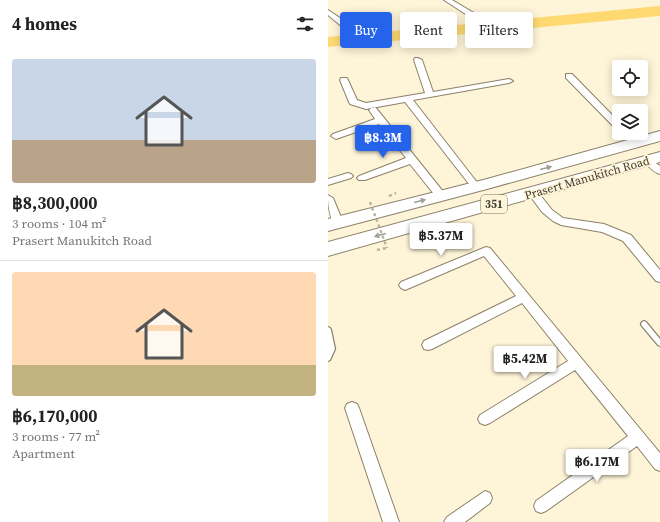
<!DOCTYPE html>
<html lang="en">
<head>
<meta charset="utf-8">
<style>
  body { margin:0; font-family:"Source Serif 4",serif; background:#f6f6f6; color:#222; height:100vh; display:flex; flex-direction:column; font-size:15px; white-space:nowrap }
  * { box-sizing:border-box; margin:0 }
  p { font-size:13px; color:#767676 }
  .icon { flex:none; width:22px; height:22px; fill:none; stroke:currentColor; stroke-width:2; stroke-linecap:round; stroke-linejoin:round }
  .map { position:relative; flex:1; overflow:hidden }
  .sheet { display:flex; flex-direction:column; background:#fff; width:328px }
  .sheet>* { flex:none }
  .top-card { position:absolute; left:12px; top:12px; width:260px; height:36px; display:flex; gap:8px }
  .tools { position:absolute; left:284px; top:60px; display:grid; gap:8px }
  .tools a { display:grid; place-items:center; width:36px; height:36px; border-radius:4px; background:#fff; box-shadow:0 2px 10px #0003; font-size:20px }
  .price { position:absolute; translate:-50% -34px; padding:0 9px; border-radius:4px; background:#fff; color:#222; font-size:13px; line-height:26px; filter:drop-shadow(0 1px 2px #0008) }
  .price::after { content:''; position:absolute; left:50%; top:24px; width:12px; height:9px; margin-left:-6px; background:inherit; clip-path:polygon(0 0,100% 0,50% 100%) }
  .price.current { background:#2563eb; color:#fff }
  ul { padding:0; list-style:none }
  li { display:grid; align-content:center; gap:8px; height:212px; padding:0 12px }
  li+li { border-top:1px solid #e0e0e0 }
  li span { display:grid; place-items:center; height:124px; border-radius:4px; color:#555 }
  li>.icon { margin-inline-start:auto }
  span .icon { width:72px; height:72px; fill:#fffc; stroke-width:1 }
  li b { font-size:17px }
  h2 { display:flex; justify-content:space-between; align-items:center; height:48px; padding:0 12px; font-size:17px }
  .tag { padding:0 14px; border-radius:4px; background:#fff; box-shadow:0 2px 10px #0003; font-size:14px; line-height:36px }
  .tag.current { background:#2563eb; color:#fff }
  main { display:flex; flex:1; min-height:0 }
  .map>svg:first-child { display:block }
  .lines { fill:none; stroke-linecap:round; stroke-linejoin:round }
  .river { fill:#fed972; fill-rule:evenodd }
  .service-casing { stroke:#8b8168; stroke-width:2.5 }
  .minor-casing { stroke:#8b8168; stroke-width:2 }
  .primary-casing { stroke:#8b8168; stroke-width:2 }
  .path { stroke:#bcb49e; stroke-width:2.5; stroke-dasharray:3 3; stroke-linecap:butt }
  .service { fill:#fff; fill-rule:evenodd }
  .minor { fill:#fff; fill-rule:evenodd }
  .primary { fill:#fff; fill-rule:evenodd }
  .path-bridge { stroke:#bcb49e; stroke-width:2.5; stroke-dasharray:3 3; stroke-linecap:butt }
  .oneway { fill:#a09e98 }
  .labels { text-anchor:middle; stroke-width:3.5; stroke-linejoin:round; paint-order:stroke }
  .shield { fill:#fef4d8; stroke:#797363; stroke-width:1 }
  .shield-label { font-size:11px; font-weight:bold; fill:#403c31 }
  .street-label { font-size:12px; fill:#403c31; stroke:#fef4d8 }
</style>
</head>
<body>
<main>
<section class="sheet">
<h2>4 homes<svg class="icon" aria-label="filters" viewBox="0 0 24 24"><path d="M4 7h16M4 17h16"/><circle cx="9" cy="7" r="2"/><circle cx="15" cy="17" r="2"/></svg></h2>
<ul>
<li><span style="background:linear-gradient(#c9d6e8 65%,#b9a48a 0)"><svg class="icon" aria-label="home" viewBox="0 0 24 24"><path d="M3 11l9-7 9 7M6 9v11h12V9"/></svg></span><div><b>฿8,300,000</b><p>3 rooms · 104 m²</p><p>Prasert Manukitch Road</p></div></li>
<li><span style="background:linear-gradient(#ffd9b3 75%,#c2b280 0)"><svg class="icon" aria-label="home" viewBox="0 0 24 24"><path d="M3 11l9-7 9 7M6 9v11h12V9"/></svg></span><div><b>฿6,170,000</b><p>3 rooms · 77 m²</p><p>Apartment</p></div></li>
</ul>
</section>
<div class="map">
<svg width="332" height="522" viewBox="0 0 332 522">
  <rect width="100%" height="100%" fill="#fef4d8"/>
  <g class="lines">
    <path class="river" d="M332 6V16L0 47V37Z"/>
    <g class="service-casing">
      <path id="service" d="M316 321 318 322 332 339V346L330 345 314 326 313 324 314 322Z
        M0 327 2 328 3 330 7 349 2 360 0 361C0 350 0 339 0 327Z"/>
    </g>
    <g class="minor-casing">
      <path id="minor" d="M116 0H124L146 13 145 15H139Z
        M0 10 24 26V30H18L0 15Z
        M87 58H90L94 60 105 92 181 79 185 81 181 83 85 100 151 185 153 187 151 189H145L77 102 38 109 22 104 21 102 12 80 13 78H19L29 100 38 103 97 93 86 60Z
        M238 74H244L291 122V130L288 129 238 78Z
        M45 107 48 108 117 194 118 196 117 198H109L82 164 37 180H31L29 178 31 176 78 158 51 124 8 139 3 136 5 134 47 119 41 110Z
        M293 133H302L312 143 310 145H304Z
        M321 158 332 166V174C326 173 320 166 316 161Z
        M20 173 23 174 25 176 23 178 0 185V179Z
        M205 190 209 191 224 210 235 218 276 224 303 235 332 270V282L328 281 295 241 274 232 233 225 225 221 214 212 200 193Z
        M0 195 5 198 15 222 14 225H6C1 214 0 206 0 195Z
        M158 247 162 248 332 453V471L327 469 309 446 218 511 213 513 208 511 206 506 208 501 300 436 247 370 162 423 157 425 152 423 150 419 152 415 240 361 194 303 104 349 100 350 96 349 94 345 96 341 188 296 156 256 77 290 73 288 71 285 73 282Z
        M24 402 29 404 31 408 71 522H55L17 408 19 404Z
        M157 491 162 493 164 498 162 503 137 522H116L119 517Z"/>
    </g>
    <g class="primary-casing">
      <path id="primary" d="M332 131V141L159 189 0 231V219L159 179Z
        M332 152V162L0 256V242Z"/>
    </g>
    <path class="path" d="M61 196 68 193
      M49 250 59 248"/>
    <use href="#service" class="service"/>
    <use href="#minor" class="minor"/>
    <use href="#primary" class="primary"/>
    <path class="path-bridge" d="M42 202 59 248"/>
  </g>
  <defs><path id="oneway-solid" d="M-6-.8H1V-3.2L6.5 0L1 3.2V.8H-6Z"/></defs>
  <g class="oneway">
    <use href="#oneway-solid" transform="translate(218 168) rotate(-15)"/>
    <use href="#oneway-solid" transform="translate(92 201) rotate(-14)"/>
    <use href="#oneway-solid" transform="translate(52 235) rotate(165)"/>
  </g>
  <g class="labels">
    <rect class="shield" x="153" y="195" width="26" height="18" rx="3"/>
    <g class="shield-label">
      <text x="166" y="208">351</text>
    </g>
    <g class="street-label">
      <text transform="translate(259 178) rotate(-16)" y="4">Prasert Manukitch Road</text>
    </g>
  </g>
</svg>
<div class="tools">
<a><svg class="icon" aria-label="locate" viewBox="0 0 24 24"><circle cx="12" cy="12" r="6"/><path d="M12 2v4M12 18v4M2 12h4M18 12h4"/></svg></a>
<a><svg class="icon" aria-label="layers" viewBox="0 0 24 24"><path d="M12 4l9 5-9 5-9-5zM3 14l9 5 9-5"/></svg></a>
</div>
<b class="price current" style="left:55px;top:159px">฿8.3M</b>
<b class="price" style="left:113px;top:257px">฿5.37M</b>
<b class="price" style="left:197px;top:380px">฿5.42M</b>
<b class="price" style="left:269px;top:483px">฿6.17M</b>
<div class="top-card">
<a class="tag current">Buy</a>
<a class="tag">Rent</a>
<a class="tag">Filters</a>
</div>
</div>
</main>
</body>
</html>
